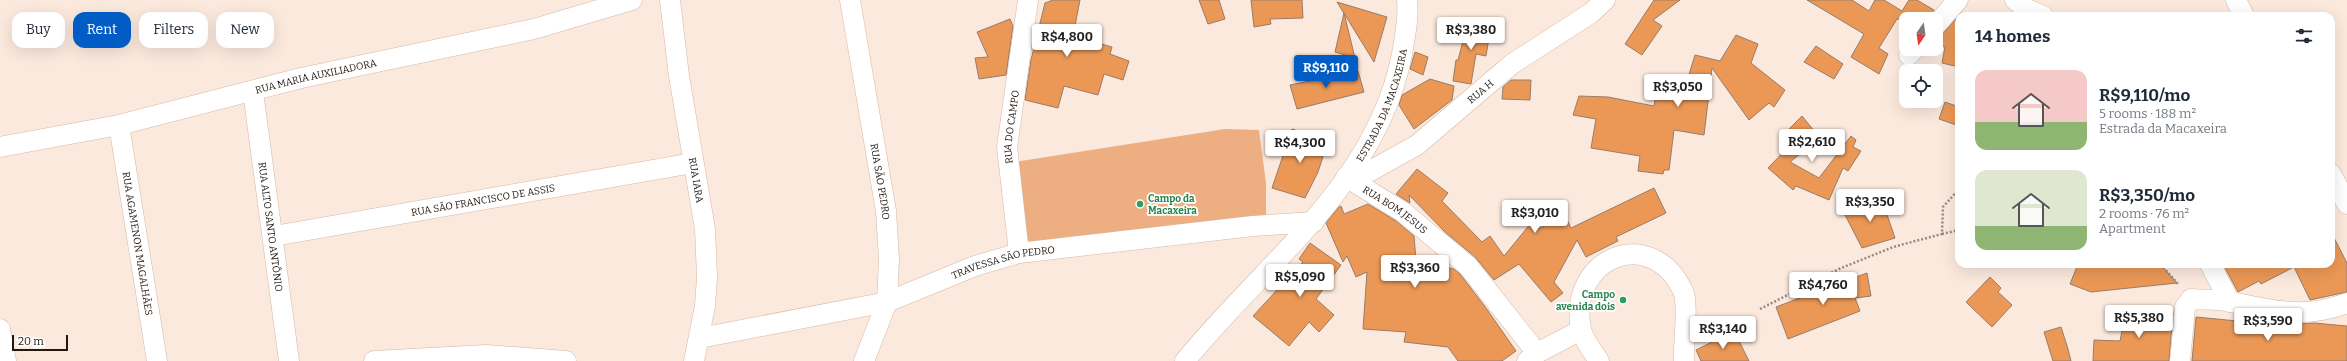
<!DOCTYPE html>
<html lang="en">
<head>
<meta charset="utf-8">
<style>
  body { margin:0; font-family:Bitter,serif; background:#f2f2f3; color:#1f2937; height:100vh; display:flex; flex-direction:column; font-size:15px; white-space:nowrap }
  * { box-sizing:border-box; margin:0 }
  p { font-size:13px; color:#747a83 }
  .icon { flex:none; width:22px; height:22px; fill:none; stroke:currentColor; stroke-width:2; stroke-linecap:round; stroke-linejoin:round }
  .map { position:relative; flex:1; overflow:hidden }
  .sheet { position:absolute; left:1955px; top:12px; width:380px; height:256px; display:flex; flex-direction:column; background:#fff; border-radius:12px; box-shadow:0 4px 16px #0002 }
  .sheet>* { flex:none }
  .guide { position:absolute; left:12px; top:12px; width:380px; height:36px; display:flex; gap:8px }
  .needle { width:26px; rotate:193deg }
  .buttons { position:absolute; left:1899px; top:12px; display:grid; gap:8px }
  .buttons a { display:grid; place-items:center; width:44px; height:44px; border-radius:8px; background:#fff; box-shadow:0 4px 16px #0002; font-size:20px }
  .scale { position:absolute; left:12px; bottom:10px; width:56px; box-sizing:border-box; padding-left:4px; border:2px solid #221810; border-top:0; font-size:11px; line-height:14px; white-space:nowrap; color:#221810; -webkit-text-stroke:3px #fff; paint-order:stroke }
  .price { position:absolute; translate:-50% -34px; padding:0 9px; border-radius:4px; background:#fff; color:#222; font-size:13px; line-height:26px; filter:drop-shadow(0 1px 2px #0008) }
  .price::after { content:''; position:absolute; left:50%; top:24px; width:12px; height:9px; margin-left:-6px; background:inherit; clip-path:polygon(0 0,100% 0,50% 100%) }
  .price.current { background:#025cc5; color:#fff }
  ul { padding:0; list-style:none }
  li { display:flex; align-items:center; gap:12px; height:100px; padding:0 20px }
  li span { display:grid; place-items:center; flex:none; width:112px; height:80px; border-radius:12px; color:#555 }
  li>.icon { margin-inline-start:auto }
  span .icon { width:48px; height:48px; fill:#fffc; stroke-width:1 }
  li b { font-size:17px }
  h2 { display:flex; justify-content:space-between; align-items:center; height:48px; padding:0 20px; font-size:17px }
  .pill { padding:0 14px; border-radius:12px; background:#fff; box-shadow:0 4px 16px #0002; font-size:14px; line-height:36px }
  .pill.current { background:#025cc5; color:#fff }
  .map>svg:first-child { display:block }
  .green { fill:#edaf82 }
  .building { fill:#eb9856; stroke:#977c69 }
  .lines { fill:none; stroke-linecap:round; stroke-linejoin:round }
  .minor-casing { stroke:#d5b8a4; stroke-width:21 }
  .path { stroke:#97897f; stroke-width:2.5; stroke-dasharray:2 2; stroke-linecap:butt }
  .minor { stroke:#fff; stroke-width:20 }
  .leisure-dot { fill:#2e9e5b; stroke:#fff; stroke-width:1.5 }
  .labels { text-anchor:middle; stroke-width:3.5; stroke-linejoin:round; paint-order:stroke }
  .street-label { font-size:10px; fill:#221810; stroke:#fff }
  .leisure-label { font-size:10px; font-weight:bold; fill:#27864d; stroke:#fff; text-anchor:start }
</style>
</head>
<body>
<div class="map">
<svg width="2347" height="361" viewBox="0 0 2347 361">
  <rect width="100%" height="100%" fill="#fbe9dd"/>
  <path class="green" d="M1225 129 1259 130 1266 183V225L1022 251 1008 163Z"/>
  <path class="building" d="M1053 0H1080L1073 36 1112 47 1110 54 1129 61 1123 80 1104 74 1098 95 1064 86 1058 108 1025 100 1031 60 1045 3Z
    M1199 0H1219L1225 19 1208 24Z
    M1251 0H1302L1303 18 1270 19 1271 24 1254 27Z
    M1654 0H1680L1653 20 1662 26 1642 55 1625 44Z
    M1807 0H1852L1869 11 1875 0H1884L1902 11 1909 0H1917L1934 10 1927 19H1897L1879 48 1888 54 1879 74 1851 57 1864 34Z
    M1337 2 1387 17 1374 62Z
    M1344 13 1355 58 1335 52Z
    M1959 16V67L1942 63 1945 47 1940 46 1942 34Z
    M1010 19 1013 26 1006 75 979 79 975 58 988 57 977 32Z
    M1468 22 1491 26 1486 56 1476 54 1471 84 1453 81 1456 60H1458Z
    M1736 35 1758 44 1751 63 1785 90 1774 107 1769 103 1749 120 1712 68 1704 135 1674 130 1669 170H1664L1663 174 1638 171 1640 156 1591 148 1596 119 1573 115 1579 96 1608 97 1654 106 1657 89 1683 94 1695 55 1720 61Z
    M1816 46 1843 64 1834 79 1804 62Z
    M1415 52 1428 57 1423 75 1410 69Z
    M1358 71 1364 92 1297 109 1290 85Z
    M1430 79 1454 86 1452 100 1414 129 1399 105 1402 95Z
    M1511 80H1531L1530 100 1502 99 1503 87Z
    M1945 102 1959 107V126L1939 119Z
    M1802 116 1820 138 1790 162 1819 178 1851 136 1856 140 1853 147 1861 151 1848 171 1843 168 1829 200 1796 186 1793 190 1768 168 1796 139 1788 130Z
    M1292 129 1328 141 1318 172 1305 198 1272 188Z
    M1417 169 1448 193 1442 201 1482 242 1490 236 1504 256 1531 223 1538 229 1565 216 1571 228 1654 188 1666 213 1616 237 1618 241 1586 257 1577 240 1554 282 1563 293 1551 302 1519 264 1494 280 1475 257 1445 232 1409 195 1410 203 1396 194Z
    M1881 197 1895 238 1862 248 1843 211Z
    M1368 204 1396 221 1414 236 1416 260 1454 269 1460 274 1486 308 1516 351 1502 361H1458L1448 347 1404 342 1406 332 1363 329 1367 272 1356 277 1347 256 1343 262 1326 223 1339 207 1341 206 1344 214Z
    M2331 232 2347 263V292L2310 300 2294 267 2261 284 2259 281 2238 292 2223 264H2331Z
    M1310 243 1341 265 1316 299 1334 315 1319 332 1309 322 1289 346 1253 316 1303 262 1299 259Z
    M2078 264H2160L2177 283 2091 292 2070 284Z
    M1867 273 1871 296 1855 298 1860 311 1788 339 1776 307Z
    M1990 277 2001 288 1998 292 2012 305 1992 327 1966 302Z
    M2126 311 2173 313 2169 361H2093L2094 340 2120 341Z
    M2196 317 2299 327V324L2314 323 2347 326V361H2192Z
    M2061 327 2068 349 2071 361H2053L2044 332Z
    M1734 331 1749 361H1701L1696 350Z"/>
  <g class="lines">
    <g class="minor-casing">
      <g id="minor">
        <path id="s1" d="M670 0 679 76 705 229 707 277 705 306 694 361"/>
        <path id="s2" d="M850 0 886 211 889 259 887 302 864 361"/>
        <path d="M2015 0 2027 9 2043 16"/>
        <path d="M2236 0 2244 16"/>
        <path d="M1936 25 1958 0"/>
        <path d="M1909 55 1914 49"/>
        <path id="s3" d="M253 92 289 361"/>
        <path id="s4" d="M119 125 157 361"/>
        <path id="s5" d="M0 147 119 125 301 78 534 29 632 0"/>
        <path d="M2331 174 2347 204"/>
        <path id="s6" d="M1346 177 1403 212 1468 266 1537 353"/>
        <path id="s7" d="M1354 180 1417 145 1512 64 1591 13 1605 0"/>
        <path id="s8" d="M274 236 693 163"/>
        <path id="s9" d="M1019 253 1007 147 1028 0"/>
        <path d="M2210 264 2230 302"/>
        <path d="M0 329 6 361"/>
        <path id="s10" d="M700 338 887 302 975 266 1019 253 1253 226 1314 222"/>
        <path d="M374 361 486 355 566 361"/>
        <path id="s11" d="M1185 361C1264 264 1377 184 1402 54 1405 36 1409 18 1407 0"/>
        <path d="M1527 361 1537 353 1581 330"/>
        <path d="M1599 361C1593 352 1583 339 1581 329 1567 258 1651 223 1683 291 1689 304 1683 344 1684 361"/>
        <path d="M2180 361 2185 307 2191 299C2204 300 2219 299 2231 302 2274 311 2304 319 2347 303"/>
      </g>
    </g>
    <path class="path" d="M1942 234 1959 230
      M2156 264 2163 267 2179 285
      M1760 309 1839 269 1893 247 1942 234 1943 207 1959 189"/>
    <use href="#minor" class="minor"/>
  </g>
  <g class="leisure-dot">
    <circle cx="1140" cy="204" r="4"/>
    <circle cx="1623" cy="300" r="4"/>
  </g>
  <g class="labels">
    <g class="street-label">
      <text dy="4" stroke="none"><textPath href="#s5" startOffset="324">RUA MARIA AUXILIADORA</textPath></text>
      <text dy="4" stroke="none"><textPath href="#s7" startOffset="155">RUA H</textPath></text>
      <text dy="4" stroke="none"><textPath href="#s11" startOffset="326">ESTRADA DA MACAXEIRA</textPath></text>
      <text dy="4" stroke="none"><textPath href="#s9" startOffset="127">RUA DO CAMPO</textPath></text>
      <text dy="4" stroke="none"><textPath href="#s1" startOffset="182">RUA IARA</textPath></text>
      <text dy="4" stroke="none"><textPath href="#s2" startOffset="184">RUA SÃO PEDRO</textPath></text>
      <text dy="4" stroke="none"><textPath href="#s8" startOffset="212">RUA SÃO FRANCISCO DE ASSIS</textPath></text>
      <text dy="4" stroke="none"><textPath href="#s6" startOffset="59">RUA BOM JESUS</textPath></text>
      <text dy="4" stroke="none"><textPath href="#s3" startOffset="136">RUA ALTO SANTO ANTÔNIO</textPath></text>
      <text dy="4" stroke="none"><textPath href="#s4" startOffset="120">RUA AGAMENON MAGALHÃES</textPath></text>
      <text dy="4" stroke="none"><textPath href="#s10" startOffset="314">TRAVESSA SÃO PEDRO</textPath></text>
    </g>
    <g class="leisure-label">
      <text x="1148" y="202">Campo da<tspan x="1148" dy="12">Macaxeira</tspan></text>
      <text x="1615" y="298" text-anchor="end">Campo<tspan x="1615" dy="12">avenida dois</tspan></text>
    </g>
  </g>
</svg>
<div class="buttons">
<a><svg class="needle" viewBox="-14 -14 28 28"><path d="M0-13l5 13h-10z" fill="#e53935"/><path d="M0 13l5-13h-10z" fill="#747a83"/></svg></a>
<a><svg class="icon" aria-label="locate" viewBox="0 0 24 24"><circle cx="12" cy="12" r="6"/><path d="M12 2v4M12 18v4M2 12h4M18 12h4"/></svg></a>
</div>
<div class="scale">20 m</div>
<b class="price" style="left:1471px;top:51px">R$3,380</b>
<b class="price" style="left:1067px;top:58px">R$4,800</b>
<b class="price current" style="left:1326px;top:89px">R$9,110</b>
<b class="price" style="left:1678px;top:108px">R$3,050</b>
<b class="price" style="left:1812px;top:163px">R$2,610</b>
<b class="price" style="left:1300px;top:164px">R$4,300</b>
<b class="price" style="left:1870px;top:223px">R$3,350</b>
<b class="price" style="left:1535px;top:234px">R$3,010</b>
<b class="price" style="left:1415px;top:289px">R$3,360</b>
<b class="price" style="left:1300px;top:298px">R$5,090</b>
<b class="price" style="left:1823px;top:306px">R$4,760</b>
<b class="price" style="left:2139px;top:339px">R$5,380</b>
<b class="price" style="left:2268px;top:342px">R$3,590</b>
<b class="price" style="left:1723px;top:350px">R$3,140</b>
<div class="guide">
<a class="pill">Buy</a>
<a class="pill current">Rent</a>
<a class="pill">Filters</a>
<a class="pill">New</a>
</div>
<section class="sheet">
<h2>14 homes<svg class="icon" aria-label="filters" viewBox="0 0 24 24"><path d="M4 7h16M4 17h16"/><circle cx="9" cy="7" r="2"/><circle cx="15" cy="17" r="2"/></svg></h2>
<ul>
<li><span style="background:linear-gradient(#f6c9c9 65%,#8fb573 0)"><svg class="icon" aria-label="home" viewBox="0 0 24 24"><path d="M3 11l9-7 9 7M6 9v11h12V9"/></svg></span><div><b>R$9,110/mo</b><p>5 rooms · 188 m²</p><p>Estrada da Macaxeira</p></div></li>
<li><span style="background:linear-gradient(#dfe7d0 70%,#8fb573 0)"><svg class="icon" aria-label="home" viewBox="0 0 24 24"><path d="M3 11l9-7 9 7M6 9v11h12V9"/></svg></span><div><b>R$3,350/mo</b><p>2 rooms · 76 m²</p><p>Apartment</p></div></li>
</ul>
</section>
</div>
</body>
</html>
